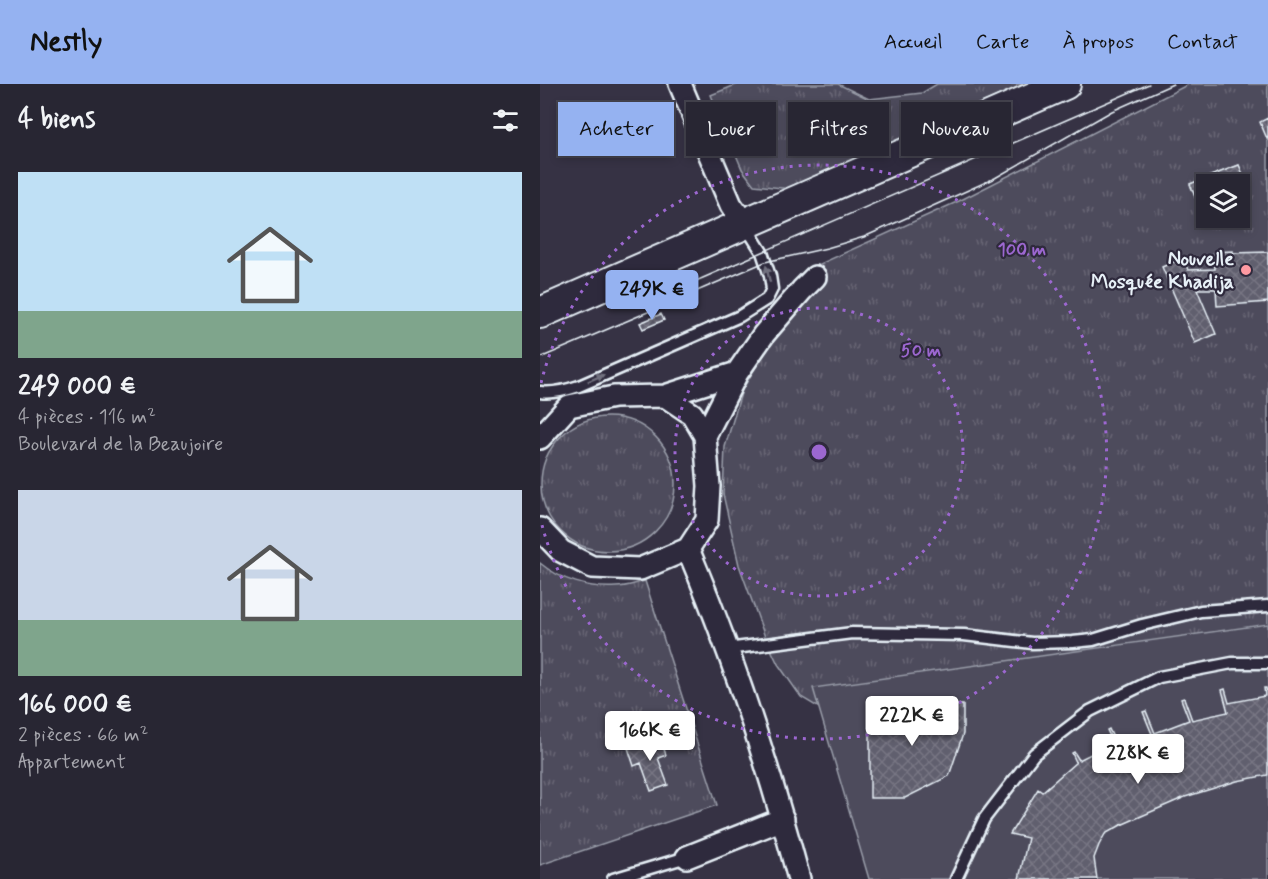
<!DOCTYPE html>
<html lang="fr">
<head>
<meta charset="utf-8">
<style>
  body { margin:0; font-family:Mynerve,sans-serif; background:#34323f; color:#f1f3f6; height:100vh; display:flex; flex-direction:column; font-size:22px; white-space:nowrap }
  * { box-sizing:border-box; margin:0 }
  p { font-size:20px; color:#a5a5ac }
  .icon { flex:none; width:33px; height:33px; fill:none; stroke:currentColor; stroke-width:2; stroke-linecap:round; stroke-linejoin:round }
  .map { position:relative; flex:1; overflow:hidden }
  .details { display:flex; flex-direction:column; background:#282633; width:540px }
  .details>* { flex:none }
  .top-card { position:absolute; left:18px; top:18px; width:570px; height:54px; display:flex; gap:12px }
  .controls { position:absolute; left:656px; top:90px; display:grid; gap:12px }
  .controls a { display:grid; place-items:center; width:54px; height:54px; border-radius:0px; background:#282633; box-shadow:0 3px 9px #0003,0 0 0 2px #44434e; font-size:30px }
  .price { position:absolute; translate:-50% -51px; padding:0 14px; border-radius:6px; background:#fff; color:#222; font-size:20px; line-height:39px; filter:drop-shadow(0 2px 3px #0008) }
  .price::after { content:''; position:absolute; left:50%; top:36px; width:18px; height:14px; margin-left:-9px; background:inherit; clip-path:polygon(0 0,100% 0,50% 100%) }
  .price.active { background:#95b2f1; color:#111 }
  ul { padding:0; list-style:none }
  li { display:grid; align-content:center; gap:12px; height:318px; padding:0 18px }
  li span { display:grid; place-items:center; height:186px; border-radius:0px; color:#555 }
  li>.icon { margin-inline-start:auto }
  span .icon { width:108px; height:108px; fill:#fffc; stroke-width:1 }
  li b { font-size:26px }
  h2 { display:flex; justify-content:space-between; align-items:center; height:72px; padding:0 18px; font-size:26px }
  .pill { padding:0 21px; border-radius:0px; background:#282633; box-shadow:0 3px 9px #0003,0 0 0 2px #44434e; font-size:21px; line-height:54px }
  .pill.active { background:#95b2f1; color:#111 }
  header { display:flex; align-items:center; gap:36px; box-sizing:border-box; height:84px; padding:0 30px; background:#95b2f1; color:#111 }
  header strong { font-size:28px }
  nav { display:flex; gap:33px; margin-inline-start:auto; font-size:21px }
  main { display:flex; flex:1; min-height:0 }
  .map>svg:first-child { display:block }
  .grass { fill:url(#grass-tufts); stroke:#9a9eaa; stroke-width:1.5; fill-rule:evenodd }
  .pitch { fill:#4d4b5c; stroke:#9a9eaa; stroke-width:1.5 }
  .building { fill:url(#building-cross-hatch); stroke:#e8f1f8; stroke-width:1.5 }
  .lines { fill:none; stroke-linecap:round; stroke-linejoin:round }
  .lane-casing { stroke:#e8f1f8; stroke-width:15 }
  .street-casing { stroke:#e8f1f8; stroke-width:26 }
  .secondary-casing { stroke:#e8f1f8; stroke-width:34 }
  .lane { stroke:#2f2a3d; stroke-width:10 }
  .street { stroke:#2f2a3d; stroke-width:21 }
  .secondary { stroke:#2f2a3d; stroke-width:30 }
  .tram { stroke:#e8f1f8; stroke-width:1.5 }
  .oneway { fill:#70707e }
  .ring { fill:none; stroke:#9c67d0; stroke-width:3; stroke-dasharray:3 6 }
  .poi-dot { fill:#ff9aa2; stroke:#2f2a3d; stroke-width:2 }
  .labels { text-anchor:middle; stroke-width:4.5; stroke-linejoin:round; paint-order:stroke }
  .poi-label { font-size:20px; font-weight:bold; fill:#e8f1f8; stroke:#2f2a3d; text-anchor:end }
  .centre { fill:#9c67d0; stroke:#2f2a3d; stroke-width:3 }
  .ring-label { font-size:18px; text-anchor:middle; font-weight:bold; fill:#9c67d0; stroke:#2f2a3d; stroke-width:4.5; stroke-linejoin:round; paint-order:stroke }
</style>
</head>
<body>
<header>
<strong>Nestly</strong>
<nav><a>Accueil</a><a>Carte</a><a>À propos</a><a>Contact</a></nav>
</header>
<main>
<section class="details">
<h2>4 biens<svg class="icon" aria-label="filters" viewBox="0 0 24 24"><path d="M4 7h16M4 17h16"/><circle cx="9" cy="7" r="2"/><circle cx="15" cy="17" r="2"/></svg></h2>
<ul>
<li><span style="background:linear-gradient(#bfe0f5 75%,#7fa58c 0)"><svg class="icon" aria-label="home" viewBox="0 0 24 24"><path d="M3 11l9-7 9 7M6 9v11h12V9"/></svg></span><div><b>249 000 €</b><p>4 pièces · 116 m²</p><p>Boulevard de la Beaujoire</p></div></li>
<li><span style="background:linear-gradient(#c9d6e8 70%,#7fa58c 0)"><svg class="icon" aria-label="home" viewBox="0 0 24 24"><path d="M3 11l9-7 9 7M6 9v11h12V9"/></svg></span><div><b>166 000 €</b><p>2 pièces · 66 m²</p><p>Appartement</p></div></li>
</ul>
</section>
<div class="map">
<svg width="728" height="795" viewBox="0 0 728 795">
  <defs>
    <pattern id="grass-tufts" width="24" height="20" patternUnits="userSpaceOnUse" patternTransform="scale(1.5)"><rect width="24" height="20" fill="#4d4b5c"/><path d="M3 7l-1-3M5 7V3M7 7l1-3M15 17l-1-3M17 17v-4M19 17l1-3" fill="none" stroke="#676574"/></pattern>
    <pattern id="building-cross-hatch" width="8" height="8" patternUnits="userSpaceOnUse" patternTransform="scale(1.5)"><rect width="8" height="8" fill="#605e6e"/><path d="M0 0l8 8M0 8l8-8" fill="none" stroke="#777683"/></pattern>
  </defs>
  <rect width="100%" height="100%" fill="#363244"/>
  <filter id="ink" filterUnits="userSpaceOnUse"><feTurbulence type="fractalNoise" baseFrequency=".0167" numOctaves="2"/><feDisplacementMap in="SourceGraphic" scale="12" xChannelSelector="R" yChannelSelector="G"/><feConvolveMatrix kernelMatrix="1 2 1 2 8 2 1 2 1" color-interpolation-filters="sRGB"/></filter>
  <g filter="url(#ink)">
    <path class="grass" d="M198 0H298L329 15 382 9 397 0H484L251 105 214 101 202 85 171 11Z
      M649 0H728V553L281 625 261 613 238 580 225 553 199 481 183 410 185 363 202 306 220 276 259 223 280 180 419 117ZM699 81 708 104 699 108V134H666V120L659 123 650 100Z
      M1 400a67 67 0 1 1 134 0a67 67 0 1 1-134 0Z
      M0 479C20 496 50 505 76 503 86 503 96 499 105 497L177 721 0 781Z"/>
    <path class="pitch" d="M728 540V795H329L273 604Z"/>
    <path class="building" d="M106 25V42H92V26Z
      M728 34V57L720 38Z
      M699 81 709 104 699 108V100H666V120L659 123 650 100Z
      M693 167V169L728 168V218L677 222 676 205H657L676 250 655 259 622 183 643 174 648 186 675 185 674 168Z
      M121 230 124 236 103 245 100 239Z
      M724 604H726L728 612V691L697 697 645 713 581 741 565 750 559 761 554 774 557 795H479L488 754 470 750 498 705 502 708 536 678 532 669 534 668 539 676 573 659 567 646 569 645 579 666 612 650 603 628 606 627 615 649 649 636 641 615 644 614 652 636 688 628 682 606 685 605 689 619 725 612Z
      M330 621H423V650L409 692 365 714H330Z
      M120 653 126 671 118 674 128 701 111 707 101 679 94 682 88 664Z"/>
    <g class="lines">
      <g class="lane-casing">
        <path id="lane" d="M0 308C13 310 27 306 39 302L200 232 227 215 232 205 230 192 222 168 205 141
          M187 565 312 549 424 551 492 559 533 558 553 556 602 541 661 527 728 522
          M73 795 147 773
          M416 795 444 735 494 670 550 627 619 593 692 579H728"/>
      </g>
      <g class="street-casing">
        <path id="street" d="M140 0 191 121 204 139
          M125 312 197 289
          M0 354 29 322 74 313 125 312 152 330 165 352
          M0 445 21 467 52 483 100 485 148 465
          M147 773 243 735
          M259 795C229 683 193 572 148 465L167 436 169 402 165 352 197 289 224 250 262 206 275 193"/>
      </g>
      <g class="secondary-casing">
        <path id="secondary" d="M0 229 525 0"/>
      </g>
      <use href="#lane" class="lane"/>
      <use href="#street" class="street"/>
      <use href="#secondary" class="secondary"/>
      <path class="tram" d="M126 210 609 0
        M0 274 225 178 287 164 324 153 455 94 572 27 633 0"/>
    </g>
    <defs><path id="oneway-solid" d="M-6-.8H1V-3.2L6.5 0L1 3.2V.8H-6Z" transform="scale(1.5)"/></defs>
    <g class="oneway">
      <use href="#oneway-solid" transform="translate(228 190) rotate(-104)"/>
      <use href="#oneway-solid" transform="translate(56 294) rotate(-23)"/>
    </g>
  </g>
  <g class="ring">
    <circle cx="279" cy="368" r="144"/>
    <path d="M1 299A287 287 0 1 1 1 437"/>
  </g>
  <circle class="poi-dot" cx="706" cy="186" r="6"/>
  <g class="labels">
    <g class="poi-label">
      <text x="694" y="181">Nouvelle<tspan x="694" dy="23">Mosquée Khadija</tspan></text>
    </g>
  </g>
  <circle cx="279" cy="368" r="9" class="centre"/>
  <g class="ring-label">
    <text x="482" y="171">100 m</text>
    <text x="381" y="272">50 m</text>
  </g>
</svg>
<div class="controls">
<a><svg class="icon" aria-label="layers" viewBox="0 0 24 24"><path d="M12 4l9 5-9 5-9-5zM3 14l9 5 9-5"/></svg></a>
</div>
<b class="price active" style="left:112px;top:237px">249K €</b>
<b class="price" style="left:372px;top:663px">222K €</b>
<b class="price" style="left:110px;top:678px">166K €</b>
<b class="price" style="left:598px;top:701px">228K €</b>
<div class="top-card">
<a class="pill active">Acheter</a>
<a class="pill">Louer</a>
<a class="pill">Filtres</a>
<a class="pill">Nouveau</a>
</div>
</div>
</main>
</body>
</html>
